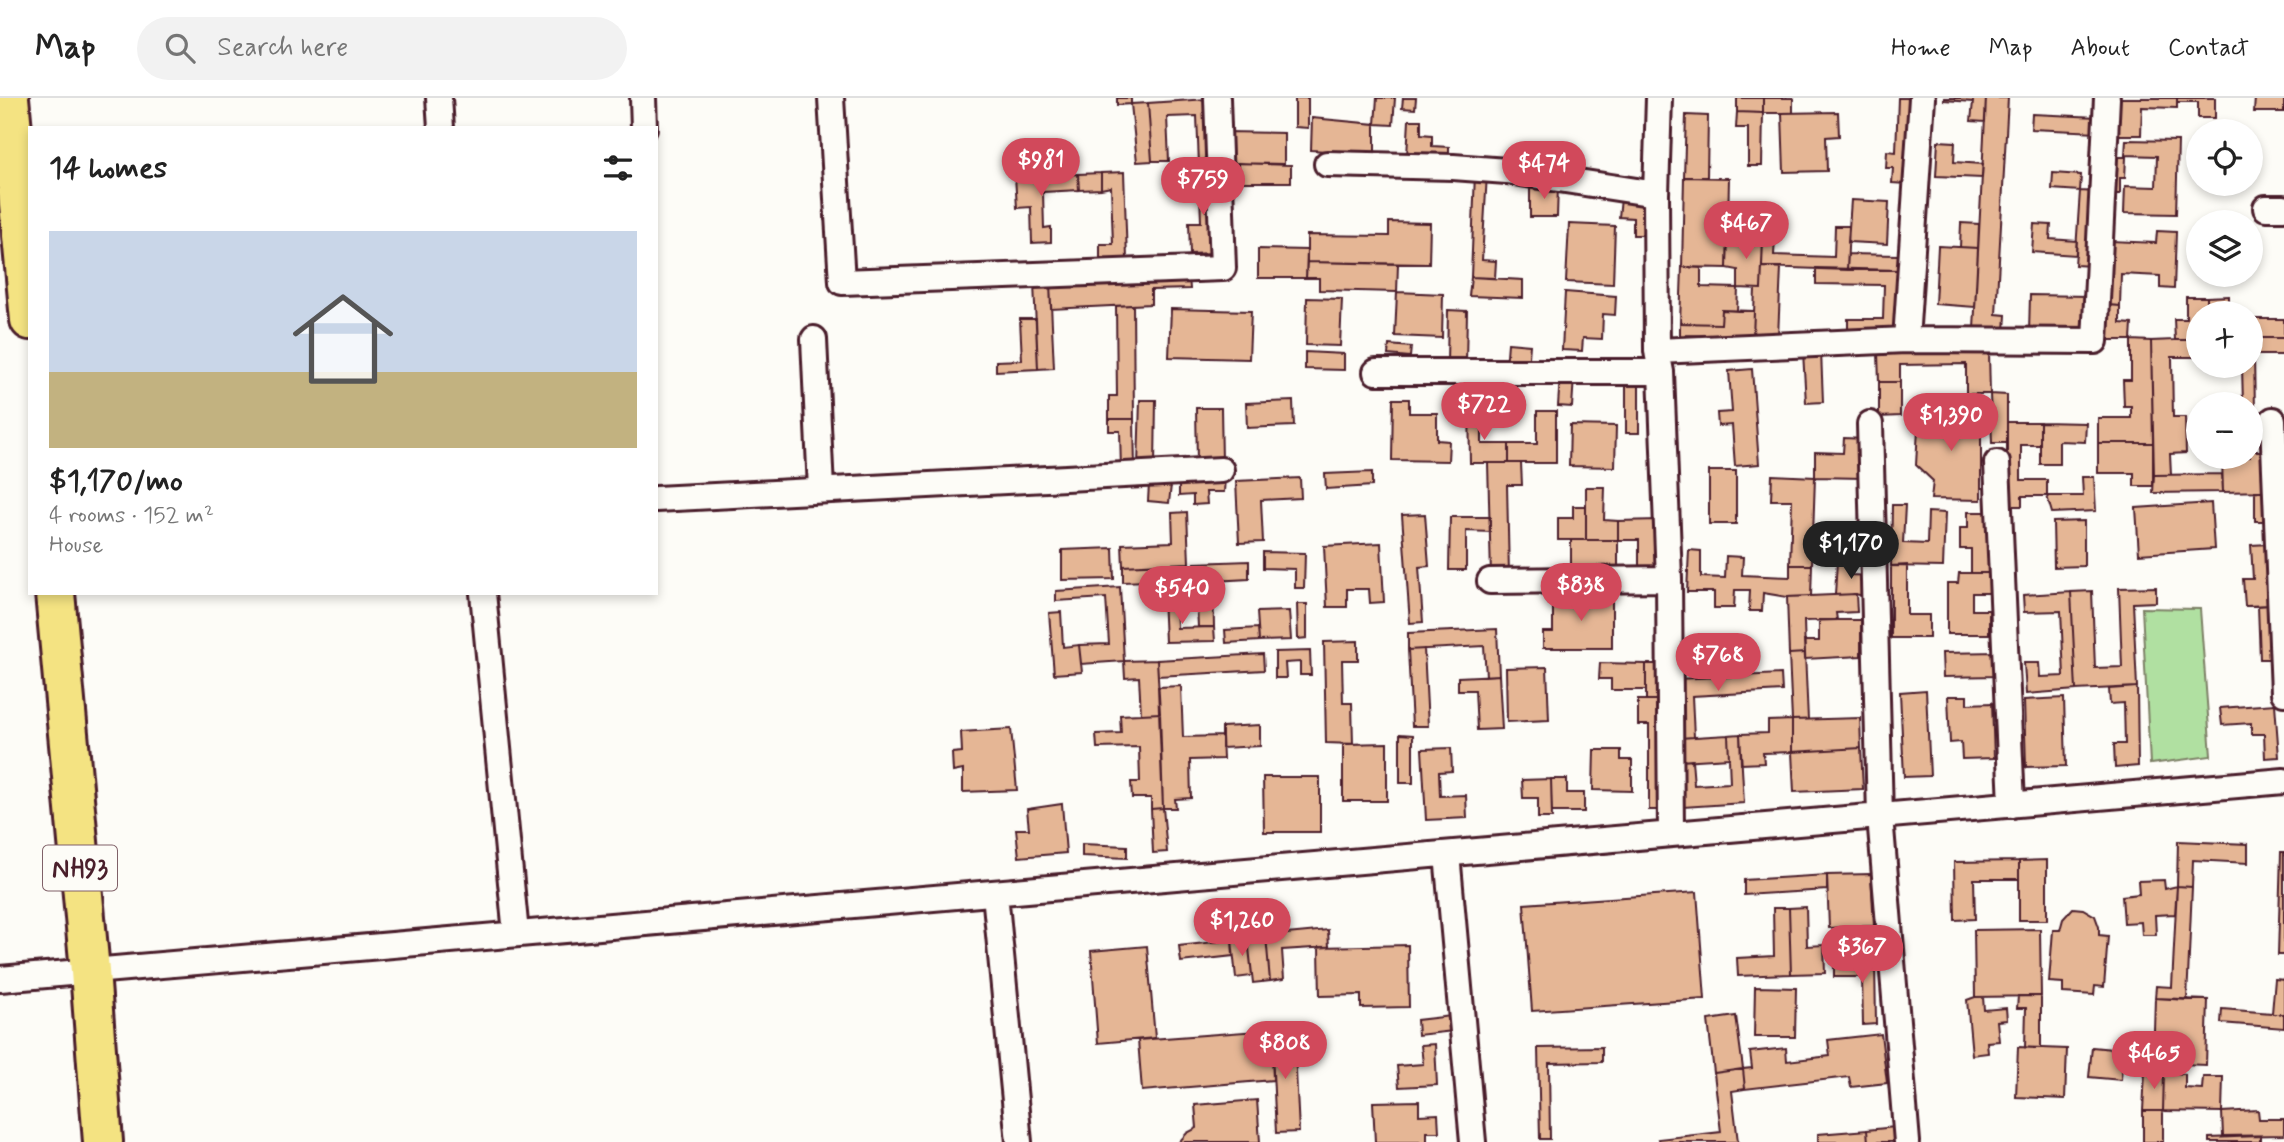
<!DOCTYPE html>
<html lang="en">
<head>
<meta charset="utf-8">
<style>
  body { margin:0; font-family:Mynerve,sans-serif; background:#f2f2f2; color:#222; height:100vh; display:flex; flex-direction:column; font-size:26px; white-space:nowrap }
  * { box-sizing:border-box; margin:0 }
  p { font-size:23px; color:#767676 }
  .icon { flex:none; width:38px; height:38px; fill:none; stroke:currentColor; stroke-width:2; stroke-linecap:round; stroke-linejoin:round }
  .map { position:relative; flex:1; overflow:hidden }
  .panel { position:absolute; left:28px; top:28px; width:630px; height:469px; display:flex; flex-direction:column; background:#fff; border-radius:0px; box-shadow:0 4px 10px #0003 }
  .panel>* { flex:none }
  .controls { position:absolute; left:2186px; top:21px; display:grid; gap:14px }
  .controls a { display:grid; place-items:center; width:77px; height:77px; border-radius:50%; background:#fff; box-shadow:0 4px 10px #0003; font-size:35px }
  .price { position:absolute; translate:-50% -60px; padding:0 16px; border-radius:24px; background:#d1495b; color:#fff; font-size:23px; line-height:46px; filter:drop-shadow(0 2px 4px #0008) }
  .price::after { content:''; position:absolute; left:50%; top:42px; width:21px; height:16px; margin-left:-10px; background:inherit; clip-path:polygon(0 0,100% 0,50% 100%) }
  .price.active { background:#222; color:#fff }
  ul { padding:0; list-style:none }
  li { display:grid; align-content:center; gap:14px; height:371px; padding:0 21px }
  li span { display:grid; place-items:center; height:217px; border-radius:0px; color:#555 }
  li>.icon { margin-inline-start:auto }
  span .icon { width:126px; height:126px; fill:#fffc; stroke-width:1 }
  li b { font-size:30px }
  h2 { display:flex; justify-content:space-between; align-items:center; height:84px; padding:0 21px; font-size:30px }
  header { display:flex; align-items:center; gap:42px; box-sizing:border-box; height:98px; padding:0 35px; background:#fff; border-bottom:2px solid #e0e0e0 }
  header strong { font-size:33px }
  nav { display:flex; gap:38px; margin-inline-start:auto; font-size:24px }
  .search { width:490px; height:63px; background:#f2f2f2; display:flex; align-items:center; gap:18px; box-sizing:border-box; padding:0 24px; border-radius:38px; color:#767676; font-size:26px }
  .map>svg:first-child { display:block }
  .green { fill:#b0e0a1; stroke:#7d8066; stroke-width:2 }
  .building { fill:#e5b695; stroke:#4a1f2b; stroke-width:2 }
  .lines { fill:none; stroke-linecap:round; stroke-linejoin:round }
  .street-casing { stroke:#4a1f2b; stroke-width:30 }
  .primary-casing { stroke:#4a1f2b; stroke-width:44 }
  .street { stroke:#fdfcf7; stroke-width:24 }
  .primary { stroke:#f4e382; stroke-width:38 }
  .labels { text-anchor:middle; stroke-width:5; stroke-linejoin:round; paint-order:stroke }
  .shield { fill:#fdfcf7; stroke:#806168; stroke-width:2 }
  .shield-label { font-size:26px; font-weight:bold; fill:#4a1f2b }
</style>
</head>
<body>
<header>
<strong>Map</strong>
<div class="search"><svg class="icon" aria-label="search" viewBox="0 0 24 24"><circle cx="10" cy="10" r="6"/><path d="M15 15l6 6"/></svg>Search here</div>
<nav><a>Home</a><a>Map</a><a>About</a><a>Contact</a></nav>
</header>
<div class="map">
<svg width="2284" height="1044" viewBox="0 0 2284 1044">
  <rect width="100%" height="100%" fill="#fdfcf7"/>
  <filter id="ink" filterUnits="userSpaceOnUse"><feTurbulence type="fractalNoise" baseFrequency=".0143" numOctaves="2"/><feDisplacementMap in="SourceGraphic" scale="14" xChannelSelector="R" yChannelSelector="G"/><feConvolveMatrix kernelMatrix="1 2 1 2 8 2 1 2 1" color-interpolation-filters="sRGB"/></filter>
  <g filter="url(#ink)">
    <path class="green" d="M2142 510 2200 511 2211 658 2150 666Z"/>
    <path class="building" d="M1117 0H1131V6L1117 7Z
      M1295 0H1308V30L1295 29Z
      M1377 0H1395L1393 27 1375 26Z
      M1403 0H1416L1415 11 1402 10Z
      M1737 0H1763V15L1737 14Z
      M1763 0H1793V15H1763Z
      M1898 0H1911L1906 86 1892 85 1893 70H1886L1887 53 1896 54Z
      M1944 0H1986L1985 24 1971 23 1973 4 1944 2Z
      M1986 0H2008L1996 216 2006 217 2005 233 1974 231Z
      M2120 0H2177V10L2142 9 2141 37H2117Z
      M2177 0H2215V20H2198V4H2177Z
      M2255 0H2284V14H2254Z
      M1207 1 1210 67H1199L1197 18 1167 19 1169 63H1152L1148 5Z
      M1148 5 1152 63 1137 64 1131 6Z
      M1737 14 1763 15 1762 68H1748V30H1736Z
      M1838 14 1839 38 1826 39 1827 73 1784 74 1782 15Z
      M2032 16 2098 19V34L2031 31Z
      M1686 17 1708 18 1707 79H1684Z
      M1312 20 1375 26V56L1311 52Z
      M1409 22H1421V36L1432 37V48L1449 49V60L1407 58Z
      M1227 34 1284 35V66L1227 65Z
      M2126 42 2178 43 2176 116 2124 115 2125 88 2156 89 2157 58 2125 57Z
      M1938 43 1955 44 1954 64 1983 66 1982 80 1936 78Z
      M2113 59H2126L2125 80H2120V96H2112Z
      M1542 60 1558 62 1557 70 1541 68Z
      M1238 65 1291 67V84H1238Z
      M1199 67H1210L1213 155 1190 156 1189 124H1201Z
      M1124 74 1127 161 1100 162V146H1113L1111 89 1101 91V75Z
      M1101 75V91L1079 92 1078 76Z
      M1475 75 1487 76 1482 162 1496 163 1495 180 1471 179Z
      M2053 75 2081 77 2080 93 2052 91Z
      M1078 76 1079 92 1043 94 1044 130 1051 129V144L1032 145 1031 109 1017 110 1015 78Z
      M1684 79 1729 80 1727 170 1682 169Z
      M1530 87H1558L1557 119H1530Z
      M2080 93 2097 94 2092 168 2075 167Z
      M1621 101 1647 103 1646 137H1633V120L1619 119Z
      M1851 102 1889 104 1887 146 1848 144Z
      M1389 124 1430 125 1429 166 1307 164V137L1389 138Z
      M1961 125 1979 126 1978 150 1960 149Z
      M1569 126 1615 128 1613 186 1566 184Z
      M2034 126 2051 127 2050 141 2077 143 2076 157 2032 154Z
      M1835 128H1849L1847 172 1762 169 1763 141H1775L1774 157 1834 159Z
      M2157 133 2176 134 2174 191 2160 190V178L2121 176 2120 208 2108 207 2111 143 2156 145Z
      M1728 140 1763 141 1761 191 1738 190V172L1727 170Z
      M1938 148 1978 150 1975 209 1935 206Z
      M1258 151 1307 152 1306 180H1258Z
      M1848 156 1898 157V172H1847Z
      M1307 164 1398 166 1397 194 1319 192V180H1306Z
      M1682 169 1701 170V189L1738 190 1737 213 1722 212 1721 226 1680 225Z
      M1762 169H1781L1778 239H1753L1755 191H1761Z
      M1816 170 1898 172 1897 235 1848 234V221H1883L1884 187 1816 186Z
      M1189 179 1190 191 1151 192V206L1051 211 1050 185Z
      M1471 179 1523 182V200L1469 198Z
      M1050 185 1054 270 1038 271 1034 186Z
      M1397 194 1443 196 1442 240 1395 238Z
      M1565 194 1616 198 1615 217 1603 216 1602 241 1583 240 1582 253 1562 252Z
      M2030 197 2089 198 2088 236 2029 235Z
      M2229 198V215H2207V199Z
      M2186 199H2207V215H2198V242H2175L2174 221H2186Z
      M1307 200 1342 201 1340 248 1306 247Z
      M1133 207 1134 321H1109V298H1117L1116 208Z
      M2108 207 2120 208V225L2132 226 2131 242H2107Z
      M1171 211 1251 213 1249 261 1169 259Z
      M1448 212 1467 213 1466 266H1447Z
      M1722 212 1754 213 1753 239 1680 237V225L1721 226Z
      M1020 221H1036L1038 271 996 273V263L1022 262Z
      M2255 221H2284V240H2255Z
      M2250 240H2284V257H2254L2255 314H2250V306H2243L2242 268H2250Z
      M2131 242 2151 243 2153 345H2098V320H2131V308H2124L2123 282H2131Z
      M2175 242H2198V259H2172L2173 319H2185L2186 355 2170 356 2171 377H2154L2151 243Z
      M1508 245 1530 247 1528 272 1506 270Z
      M1389 247 1411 249 1410 259 1388 257Z
      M1821 253 1823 304 1806 305 1803 254Z
      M1305 254 1344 256V272L1305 271Z
      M1989 254 1990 296H1966V266L1900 267V284H1879L1878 255Z
      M1752 271 1759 366 1735 368 1732 327 1718 328 1717 315 1732 314 1729 273Z
      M1560 278 1574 279 1572 309 1558 308Z
      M1454 283H1469L1470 323H1454Z
      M1879 284H1900V318L1879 319Z
      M1626 285H1639V335H1626Z
      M1990 296 2007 297V345H1992Z
      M1393 301H1409V315H1437V342L1449 343 1448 363 1392 362Z
      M1140 302H1156L1155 368H1138Z
      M1293 303 1294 328 1247 330 1246 305Z
      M1940 305H1951L1954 314 1981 316V402L1931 401 1933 383 1916 367 1919 312 1935 315Z
      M1469 307H1482V346H1509V365H1470Z
      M1196 310H1221L1222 363 1197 364Z
      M1537 313H1556V365H1509V346H1537Z
      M1109 321H1134L1135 372H1121L1120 333H1109Z
      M2007 324H2040V347H2021V382H2047V398H2022V408H2007Z
      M2040 324 2086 325 2085 344 2059 343V366H2040Z
      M1570 327 1616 328 1615 369 1569 368Z
      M1844 340 1864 341 1863 380 1815 379V354L1843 355Z
      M2098 345H2153V388H2134V375H2098Z
      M2250 353H2268V393L2223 394 2222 359H2250Z
      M1488 365H1521L1522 387H1507L1509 477 1491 478Z
      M1709 373H1736V426H1709Z
      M1372 374V388L1326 391 1325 376Z
      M2222 376 2223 394 2153 395 2154 377Z
      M1772 377 1815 379 1812 467H1790L1792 402H1771Z
      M2082 379H2094L2096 413 2052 415 2047 398H2083Z
      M1225 380 1224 394H1206L1207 406 1193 407V397L1179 398V382Z
      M1300 380 1301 400 1261 402 1263 444 1239 445 1236 383Z
      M1149 386 1171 387 1169 405 1148 403Z
      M1586 389H1605L1604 422 1618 423V442H1586Z
      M2255 393H2268L2269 423H2255Z
      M2211 405 2214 451 2139 456 2136 410Z
      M1892 407H1905L1903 445 1927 446 1928 414 1945 415 1943 469 1891 468Z
      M1573 408H1586V442H1558V420H1573Z
      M1187 414 1189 465 1123 468 1122 446 1173 444 1172 415Z
      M1968 414H1990V475H1971V451H1960V430H1968Z
      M1425 416 1429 468 1419 469 1423 524 1410 525 1402 417Z
      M1450 419H1490V434L1466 433V472H1449Z
      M1658 422V469H1639V442H1618V423Z
      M2084 423V468L2054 469 2053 424Z
      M1571 442H1618V472H1571Z
      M1381 445 1384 504 1370 505 1369 491H1347V509H1327L1324 448Z
      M2269 446 2271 507 2245 508 2243 481H2253L2251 447Z
      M1113 450 1114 481 1062 482V452Z
      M1689 452 1701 453V479L1725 480 1726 458 1743 459 1742 477 1790 479V467H1812L1811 498 1787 499 1763 495 1762 513H1749L1750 492H1735L1734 510H1714V494H1687Z
      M1263 454 1305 455 1304 490H1295V471L1263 470Z
      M1249 463V481L1213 483 1214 529H1198L1195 465Z
      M1837 463 1852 464 1851 477 1871 478 1869 500 1856 496 1835 497Z
      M1162 466 1163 497 1147 498V483L1123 484V468Z
      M1907 467V517H1929V540H1891V468Z
      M1959 475H1990V495H1972V512H1989V536H1947V485H1958Z
      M1120 489 1124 563 1081 566 1079 547 1109 546 1106 500 1056 503V493Z
      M2156 489V504L2133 505 2137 589 2076 592 2071 494 2092 493 2095 570 2122 569 2119 490Z
      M1567 492H1582L1581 501 1612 500V550H1543V534H1553V501H1566Z
      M2071 494 2076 592 2026 596 2024 565H2039L2040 579 2064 578 2061 513 2024 514 2023 497Z
      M1856 496 1857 514 1836 515 1837 522 1804 523 1805 555 1789 556 1787 499Z
      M1163 497H1176L1177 530 1214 529 1215 543 1165 544Z
      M1297 506H1307V540L1298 541Z
      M2271 507 2274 561H2260L2258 508Z
      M1289 513 1291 542 1259 543 1257 514Z
      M1061 514 1063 549 1079 547 1082 574 1054 576 1049 515Z
      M1819 522H1861V558L1805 561 1804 543H1819Z
      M1258 530 1259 543 1226 545 1225 532Z
      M1497 531 1499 577 1486 578 1484 548 1408 552V535Z
      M1358 543V562H1342L1343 605H1352L1353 646 1326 645 1324 544Z
      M1424 551 1428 628H1412L1408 552Z
      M1310 553 1311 577H1300V564L1285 565 1286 580H1275V554Z
      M1998 554V578L1943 579 1942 555Z
      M1805 555 1808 622H1792L1789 556Z
      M1263 556 1264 572 1158 578 1157 562Z
      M1157 562 1160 615 1141 616 1139 579 1125 580 1124 563Z
      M1600 565 1646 566V592H1611V581H1599Z
      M1646 566H1661L1660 602H1646Z
      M1547 569 1549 622 1507 624 1506 570Z
      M1781 576 1782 593 1692 598 1694 639 1679 640 1676 581Z
      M1499 577 1502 631 1477 632 1475 592H1458V579Z
      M1181 588 1183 639 1222 638 1223 661 1190 662 1191 700 1175 701 1176 710H1163L1158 589Z
      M2137 589 2138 668 2115 670 2114 646H2125L2124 605 2110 606 2109 591Z
      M1926 592 1930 678 1904 679 1900 594Z
      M1948 598H1967V606L1992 605 1994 660 1962 661 1961 644 1950 645Z
      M2064 600 2066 668 2026 669 2024 602Z
      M1638 602H1660V712H1649V627H1638Z
      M2275 606 2279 659 2265 660 2264 636H2251V625L2222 627 2220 610Z
      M1160 615 1163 710 1151 711V700H1132L1131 684H1140L1139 649 1097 650 1096 636 1121 635 1120 617Z
      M1860 620 1861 650 1792 654V622Z
      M1792 622V654L1763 655 1764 665 1741 666 1740 636 1768 635V623Z
      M1260 627V648L1222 650V629Z
      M1011 631 1017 692 963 694V672L953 674 952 655 962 654 961 634Z
      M1400 636 1413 637V685H1400Z
      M1740 636 1744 705 1683 709 1681 663 1692 662 1694 687 1730 685 1728 637Z
      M1728 637 1729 660 1681 663 1679 640Z
      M1387 645V703H1343V646Z
      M1451 650 1452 673 1439 674 1440 698 1466 697 1467 720 1426 722 1422 651Z
      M1861 650 1863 691 1794 694 1792 654Z
      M1594 652H1621V662H1632V693L1593 692Z
      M1263 679H1320V734H1264Z
      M1551 681H1567V695H1584V714H1552Z
      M1551 681 1552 720H1538V700H1523L1522 682Z
      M1062 706 1066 755 1019 759 1016 731H1029L1027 711Z
      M1163 710 1167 754 1153 755 1151 711Z
      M2178 743 2248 746V765L2193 762 2192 789 2177 788Z
      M1082 746 1127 748V760L1082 758Z
      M2281 754H2284V857H2278Z
      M2047 762V822H2019V763Z
      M2019 763V781H1974L1975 821 1955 822 1954 764Z
      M1871 776 1874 828 1829 830 1827 777Z
      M1827 777V792L1744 797V782Z
      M2164 782 2165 791 2177 788 2175 816 2155 817 2156 837H2142L2141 824 2124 825 2122 798 2139 796 2138 783Z
      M2177 788 2192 789 2187 902 2155 900 2156 888 2172 889Z
      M1697 794 1705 901 1532 913 1524 806Z
      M1806 809 1807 848 1824 847 1825 875 1791 876 1789 810Z
      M1773 810H1789L1791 876 1738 878 1737 860 1774 858Z
      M2073 810 2083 811 2095 818 2099 829V837L2108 838 2104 889 2095 888 2094 897 2063 895V885L2049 884 2053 832H2060L2063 821Z
      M2040 831 2041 898 1975 899 1974 832Z
      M1328 832 1329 849 1282 852 1284 881 1270 883 1266 838Z
      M1266 838 1270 883 1253 885 1248 841Z
      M1248 841 1252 878 1236 880 1232 842Z
      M1232 842 1233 858 1181 864 1179 848Z
      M1408 847 1409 909 1361 910V897L1320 898 1319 849Z
      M1147 848 1155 940 1098 945 1091 853Z
      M1875 863 1876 926 1863 927 1862 879H1834V864Z
      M2275 881 2284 882V916L2272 915Z
      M1755 889 1796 890 1795 939H1754Z
      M2018 898H2041V950H2025L2026 910H2017Z
      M1975 899H1983L1984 912 2006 910 2007 922 1997 923 1999 943 1987 944 1988 955 1972 957 1967 902Z
      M2155 900 2208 902 2206 967 2153 965Z
      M2222 911 2284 916V930L2221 925Z
      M1451 918 1453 933 1418 937 1417 922Z
      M1736 918 1743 971 1714 975 1708 922Z
      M1294 931 1299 1034 1276 1035 1271 932Z
      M1271 932 1273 982 1142 993 1138 942Z
      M1881 936 1887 985 1851 989 1849 979 1745 991 1743 971 1752 970 1750 954 1786 950 1787 963 1830 958 1828 942Z
      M1435 946 1437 987 1399 989 1397 968 1423 966 1421 947Z
      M1602 949V964L1549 965 1550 1041H1540L1538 950Z
      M2018 949 2067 951 2065 1001 2016 999Z
      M2092 949 2123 952 2121 982 2089 979Z
      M1743 971 1745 991 1732 993 1738 1044H1659L1658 1041 1721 1034 1714 975Z
      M2145 973 2164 974 2163 1013H2143Z
      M2164 974 2185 976V990L2202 991 2203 979H2223L2222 1014 2163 1013Z
      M1257 1002 1260 1044H1179L1187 1035 1197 1030 1195 1007Z
      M1419 1003V1017L1438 1016 1439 1034H1427V1044H1375L1373 1004Z
      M2258 1012 2259 1021H2284V1037L2223 1038 2222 1014Z
      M2143 1013H2163V1044H2143Z
      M1904 1028 1905 1044H1868L1867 1032Z
      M1867 1032 1868 1044H1818V1036Z
      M2260 1038V1044H2209V1040Z"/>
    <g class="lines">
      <g class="street-casing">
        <path id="street" d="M439 0 441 30
          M643 0 644 30
          M831 0 842 184 1223 170 1217 0
          M1659 0 1656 96 1657 253 1661 274 1669 481 1671 736
          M1327 66 1453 69 1507 73 1656 96
          M2266 110H2284
          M814 241 821 392
          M1906 242 1922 0
          M1657 253 1906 242 2095 243 2107 0
          M1376 274H1661
          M2273 322 2284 595
          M1870 326 1880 718 1907 1044
          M1997 365 2012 707
          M656 401 1221 372
          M1490 483 1669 481
          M483 495 516 836
          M1447 756 1473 1044
          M995 795 1019 1044
          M0 881 2284 683"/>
      </g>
      <g class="primary-casing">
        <path id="primary" d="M9 0 30 222
          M55 495 90 873 103 1044"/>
      </g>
      <use href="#street" class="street"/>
      <use href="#primary" class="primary"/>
    </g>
  </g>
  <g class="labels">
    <rect class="shield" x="43" y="747.5" width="74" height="45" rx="5"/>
    <g class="shield-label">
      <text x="80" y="779">NH93</text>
    </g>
  </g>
</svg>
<div class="controls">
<a><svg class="icon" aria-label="locate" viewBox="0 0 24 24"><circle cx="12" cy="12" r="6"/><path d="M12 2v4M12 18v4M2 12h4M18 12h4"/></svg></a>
<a><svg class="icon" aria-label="layers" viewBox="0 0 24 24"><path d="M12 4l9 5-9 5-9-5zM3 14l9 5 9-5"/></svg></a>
<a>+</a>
<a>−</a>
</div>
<b class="price" style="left:1041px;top:100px">$981</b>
<b class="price" style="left:1544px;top:103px">$474</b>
<b class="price" style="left:1203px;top:119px">$759</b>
<b class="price" style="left:1746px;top:163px">$467</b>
<b class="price" style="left:1484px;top:344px">$722</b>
<b class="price" style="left:1951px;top:355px">$1,390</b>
<b class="price active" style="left:1851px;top:483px">$1,170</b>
<b class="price" style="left:1581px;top:525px">$838</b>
<b class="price" style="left:1182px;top:528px">$540</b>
<b class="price" style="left:1718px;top:595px">$768</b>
<b class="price" style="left:1242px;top:860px">$1,260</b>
<b class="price" style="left:1862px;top:887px">$367</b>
<b class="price" style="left:1285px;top:983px">$808</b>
<b class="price" style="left:2154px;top:993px">$465</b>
<section class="panel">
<h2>14 homes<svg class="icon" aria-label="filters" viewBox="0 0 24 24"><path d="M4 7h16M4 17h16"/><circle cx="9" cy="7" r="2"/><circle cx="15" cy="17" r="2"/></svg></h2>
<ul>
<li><span style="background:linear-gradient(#c9d6e8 65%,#c2b280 0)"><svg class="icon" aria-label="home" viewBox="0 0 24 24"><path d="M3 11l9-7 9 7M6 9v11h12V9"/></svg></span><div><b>$1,170/mo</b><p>4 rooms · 152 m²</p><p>House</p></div></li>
</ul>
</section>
</div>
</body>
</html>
